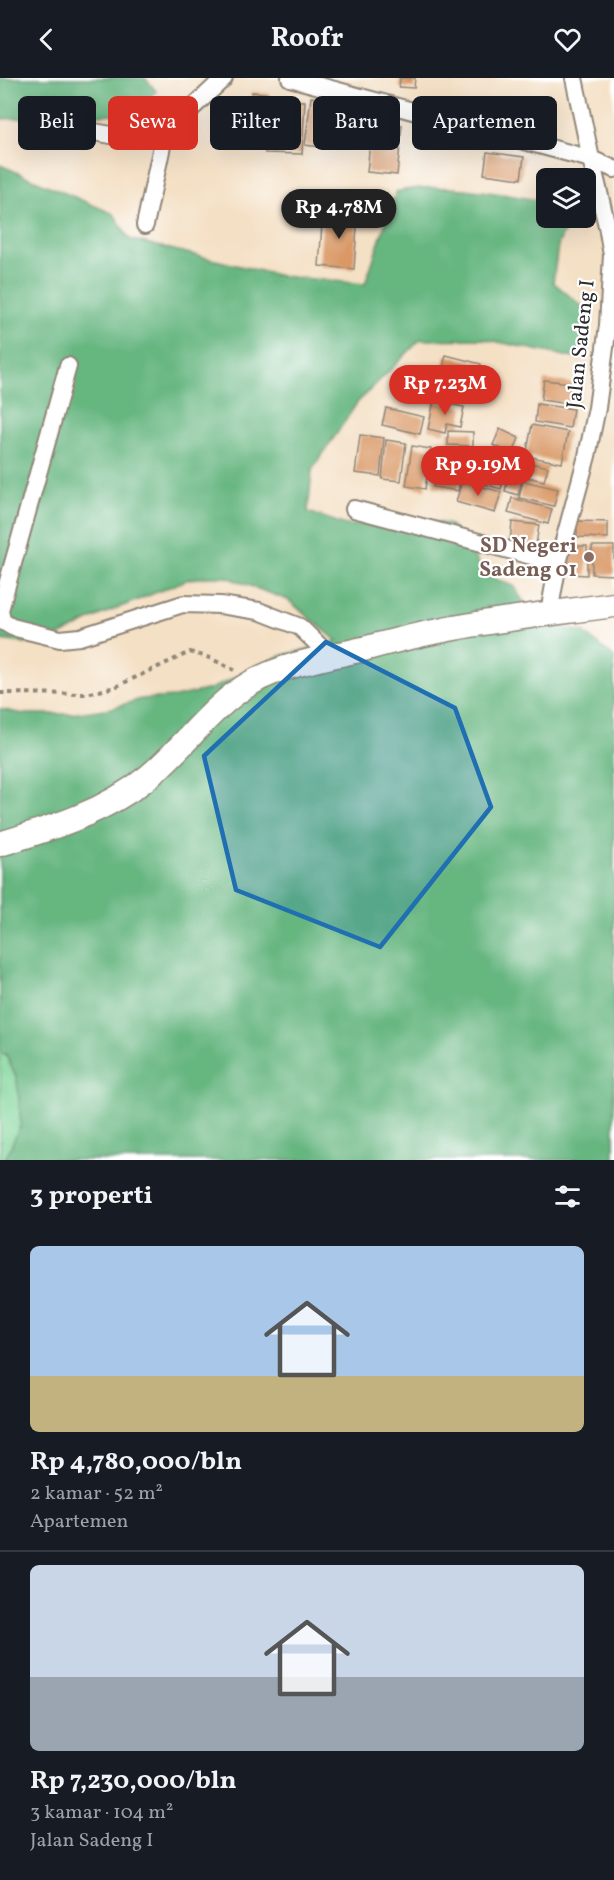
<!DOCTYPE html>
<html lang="id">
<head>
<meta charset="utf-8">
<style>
  body { margin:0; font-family:Vollkorn,serif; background:#242831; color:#f1f3f6; height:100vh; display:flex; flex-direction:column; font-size:22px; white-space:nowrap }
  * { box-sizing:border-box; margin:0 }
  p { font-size:20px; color:#9ea1a6 }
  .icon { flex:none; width:33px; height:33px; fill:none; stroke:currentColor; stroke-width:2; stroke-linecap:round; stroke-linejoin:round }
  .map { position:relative; height:1082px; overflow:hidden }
  .panel { display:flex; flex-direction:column; background:#171b24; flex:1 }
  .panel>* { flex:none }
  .hud { position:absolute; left:18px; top:18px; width:579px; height:54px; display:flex; gap:12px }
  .buttons { position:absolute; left:536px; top:90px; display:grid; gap:12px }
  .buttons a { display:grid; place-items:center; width:60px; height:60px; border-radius:9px; background:#171b24; box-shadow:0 6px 24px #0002; font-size:30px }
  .price { position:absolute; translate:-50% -51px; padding:0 14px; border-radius:21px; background:#d93025; color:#fff; font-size:20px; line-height:39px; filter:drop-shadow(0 2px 3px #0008) }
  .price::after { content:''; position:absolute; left:50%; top:36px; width:18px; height:14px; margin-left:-9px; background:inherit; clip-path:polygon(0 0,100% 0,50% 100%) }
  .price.active { background:#222; color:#fff }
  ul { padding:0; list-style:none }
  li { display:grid; align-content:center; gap:12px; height:318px; padding:0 30px }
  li+li { border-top:2px solid #363941 }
  li span { display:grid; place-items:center; height:186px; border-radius:9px; color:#555 }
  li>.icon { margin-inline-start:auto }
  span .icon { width:108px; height:108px; fill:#fffc; stroke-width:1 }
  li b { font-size:26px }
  h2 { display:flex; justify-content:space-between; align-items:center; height:72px; padding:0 30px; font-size:26px }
  .chip { padding:0 21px; border-radius:9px; background:#171b24; box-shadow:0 6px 24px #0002; font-size:21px; line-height:54px }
  .chip.active { background:#d93025; color:#fff }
  header { display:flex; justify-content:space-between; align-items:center; height:78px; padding:0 30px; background:#171b24; font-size:27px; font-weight:700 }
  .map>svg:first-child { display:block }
  .green { fill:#7ed497; stroke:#548061; stroke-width:1.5 }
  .forest { fill:#66b680; stroke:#487056; stroke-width:1.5 }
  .building { fill:#d99865 }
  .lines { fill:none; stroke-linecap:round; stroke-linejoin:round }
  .minor-casing { stroke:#908678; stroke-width:20 }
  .secondary-casing { stroke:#908678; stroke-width:27 }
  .path { stroke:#908678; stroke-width:4; stroke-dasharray:4.5 4.5; stroke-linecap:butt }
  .minor { stroke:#fff; stroke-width:16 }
  .secondary { stroke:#fff; stroke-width:24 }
  .marked { fill:#1f6fb2; fill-opacity:0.2; stroke:#1f6fb2; stroke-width:4.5; stroke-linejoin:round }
  .education-dot { fill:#8d6e63; stroke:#fff; stroke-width:2 }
  .labels { text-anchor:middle; stroke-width:4.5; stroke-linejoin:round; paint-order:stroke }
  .street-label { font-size:21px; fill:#2b2b2b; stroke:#fff }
  .education-label { font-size:21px; font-weight:bold; fill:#785e54; stroke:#fff; text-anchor:end }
</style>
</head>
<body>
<header><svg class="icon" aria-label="back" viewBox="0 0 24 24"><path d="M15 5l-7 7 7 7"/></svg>Roofr<svg class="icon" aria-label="heart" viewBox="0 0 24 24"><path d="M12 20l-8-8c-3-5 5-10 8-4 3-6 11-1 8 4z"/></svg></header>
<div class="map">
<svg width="614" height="1082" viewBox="0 0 614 1082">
  <rect width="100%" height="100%" fill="#fff"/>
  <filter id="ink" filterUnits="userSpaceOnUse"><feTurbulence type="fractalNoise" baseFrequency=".0167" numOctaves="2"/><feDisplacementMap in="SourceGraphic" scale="12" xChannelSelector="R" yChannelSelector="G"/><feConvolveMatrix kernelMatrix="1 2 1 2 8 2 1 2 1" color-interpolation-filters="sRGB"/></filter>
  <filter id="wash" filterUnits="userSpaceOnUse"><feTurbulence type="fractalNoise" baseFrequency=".008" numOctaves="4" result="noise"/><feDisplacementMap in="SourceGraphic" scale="24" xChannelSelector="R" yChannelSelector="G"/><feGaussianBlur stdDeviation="1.35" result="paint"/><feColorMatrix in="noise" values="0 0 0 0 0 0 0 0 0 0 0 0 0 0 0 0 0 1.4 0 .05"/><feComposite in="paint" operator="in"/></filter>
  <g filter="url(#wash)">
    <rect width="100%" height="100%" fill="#f4e0c5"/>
    <path class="green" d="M0 976H5L17 1001 21 1046 6 1080 0 1082Z"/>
    <path class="forest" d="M0 0H145L156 13 142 35 0 41Z
      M0 87 114 136 129 161 281 198 365 206 396 114C439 102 502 117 546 123V140H570L558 167 553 204 590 235 580 281 484 261 420 262 357 325 312 392 308 434 346 447H388L416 440 450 447 471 472 484 496 515 509 520 519 542 545 583 554 614 579V1082H3L6 1080 21 1046 17 1001 6 976H0V631L23 636H71L112 630 141 621 175 619 211 611 277 579 337 563 288 522 226 499H207L189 501 96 539 42 567 0 562Z"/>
    <g id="blocks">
      <path class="building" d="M400 0H415L414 10 399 9Z
        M252 14 269 16 264 56 247 54Z
        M311 19 333 22 328 70 305 67Z
        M274 22 305 23 302 76 265 75V61H272Z
        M372 44 402 47 397 97 367 94Z
        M487 74 524 79 521 101 484 96Z
        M323 132 358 135 354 191 319 188Z
        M446 277 481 286 473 317 438 309Z
        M544 302 580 306 577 327 541 322Z
        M434 323 464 329 460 349 447 346 445 355 428 351Z
        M537 326 573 331 570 350 535 344Z
        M386 330 424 339 420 356 382 347Z
        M532 347 568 354 562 385 526 378Z
        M500 351 519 360 513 376 493 367Z
        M448 353 473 354V368L448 367Z
        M360 357 384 360 380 398 355 395Z
        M386 362 406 365 401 403 382 401Z
        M412 368 431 371 425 411 406 408Z
        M439 372 466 374 464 389 438 388Z
        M513 381 548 389 544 403 523 398 518 417 505 413Z
        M468 382 506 393 501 411 463 400Z
        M436 391 461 395 458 413 433 409Z
        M462 403 501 414 495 435 456 424Z
        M523 403 558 411 554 428 519 420Z
        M512 420 552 431 548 446 508 435Z
        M577 443 608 444V460L577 459Z
        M512 444 539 447 536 467 510 464Z
        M569 468H587V497L568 496Z
        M592 468H614V497L592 496Z"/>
    </g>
  </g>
  <g filter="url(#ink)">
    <use href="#blocks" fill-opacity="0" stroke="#908678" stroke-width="1.5"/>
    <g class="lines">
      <g class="minor-casing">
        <path id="minor" d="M290 0 591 81 614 91
          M77 51 111 57 130 58 167 50
          M145 147 162 68 167 50 188 34 224 0
          M68 288 0 532 2 543 12 549 60 561 80 559 183 526 220 527 259 533 300 549 330 578
          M354 431 558 485
          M549 535 558 485 587 378 597 330 608 247 612 177 607 148 591 81 574 0"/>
      </g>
      <g class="secondary-casing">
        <path id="secondary" d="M0 766C52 750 105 734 148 699 184 670 211 628 251 605 280 588 322 580 355 573 383 566 411 558 439 553 497 541 556 535 614 527"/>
      </g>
      <path class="path" d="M0 615 87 616 115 609 190 574 210 580 234 592"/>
      <use href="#minor" class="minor"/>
      <use href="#secondary" class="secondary"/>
    </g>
  </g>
  <path class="marked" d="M326 564 455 630 491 729 380 869 236 812 204 678Z"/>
  <circle class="education-dot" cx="589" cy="479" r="6"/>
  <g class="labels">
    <g class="street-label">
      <text transform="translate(580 266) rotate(-84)" y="7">Jalan Sadeng I</text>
    </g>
    <g class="education-label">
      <text x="577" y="474">SD Negeri<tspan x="577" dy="24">Sadeng 01</tspan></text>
    </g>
  </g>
</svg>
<div class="buttons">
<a><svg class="icon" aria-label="layers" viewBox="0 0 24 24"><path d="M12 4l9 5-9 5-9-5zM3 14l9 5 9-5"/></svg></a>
</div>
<b class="price active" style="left:339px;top:162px">Rp 4.78M</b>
<b class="price" style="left:445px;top:338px">Rp 7.23M</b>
<b class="price" style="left:478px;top:419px">Rp 9.19M</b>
<div class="hud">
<a class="chip">Beli</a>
<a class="chip active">Sewa</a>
<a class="chip">Filter</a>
<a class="chip">Baru</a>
<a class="chip">Apartemen</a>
</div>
</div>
<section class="panel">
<h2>3 properti<svg class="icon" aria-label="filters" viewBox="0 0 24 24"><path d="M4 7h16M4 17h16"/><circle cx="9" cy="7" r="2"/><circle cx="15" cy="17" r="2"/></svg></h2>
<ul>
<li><span style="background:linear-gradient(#a9c7e8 70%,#c2b280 0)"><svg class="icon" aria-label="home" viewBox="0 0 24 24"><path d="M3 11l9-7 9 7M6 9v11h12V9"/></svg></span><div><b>Rp 4,780,000/bln</b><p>2 kamar · 52 m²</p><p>Apartemen</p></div></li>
<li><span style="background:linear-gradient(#c9d6e8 60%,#9aa5b1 0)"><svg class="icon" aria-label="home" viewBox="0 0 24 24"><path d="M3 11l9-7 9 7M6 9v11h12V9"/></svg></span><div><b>Rp 7,230,000/bln</b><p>3 kamar · 104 m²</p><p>Jalan Sadeng I</p></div></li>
</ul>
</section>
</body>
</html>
